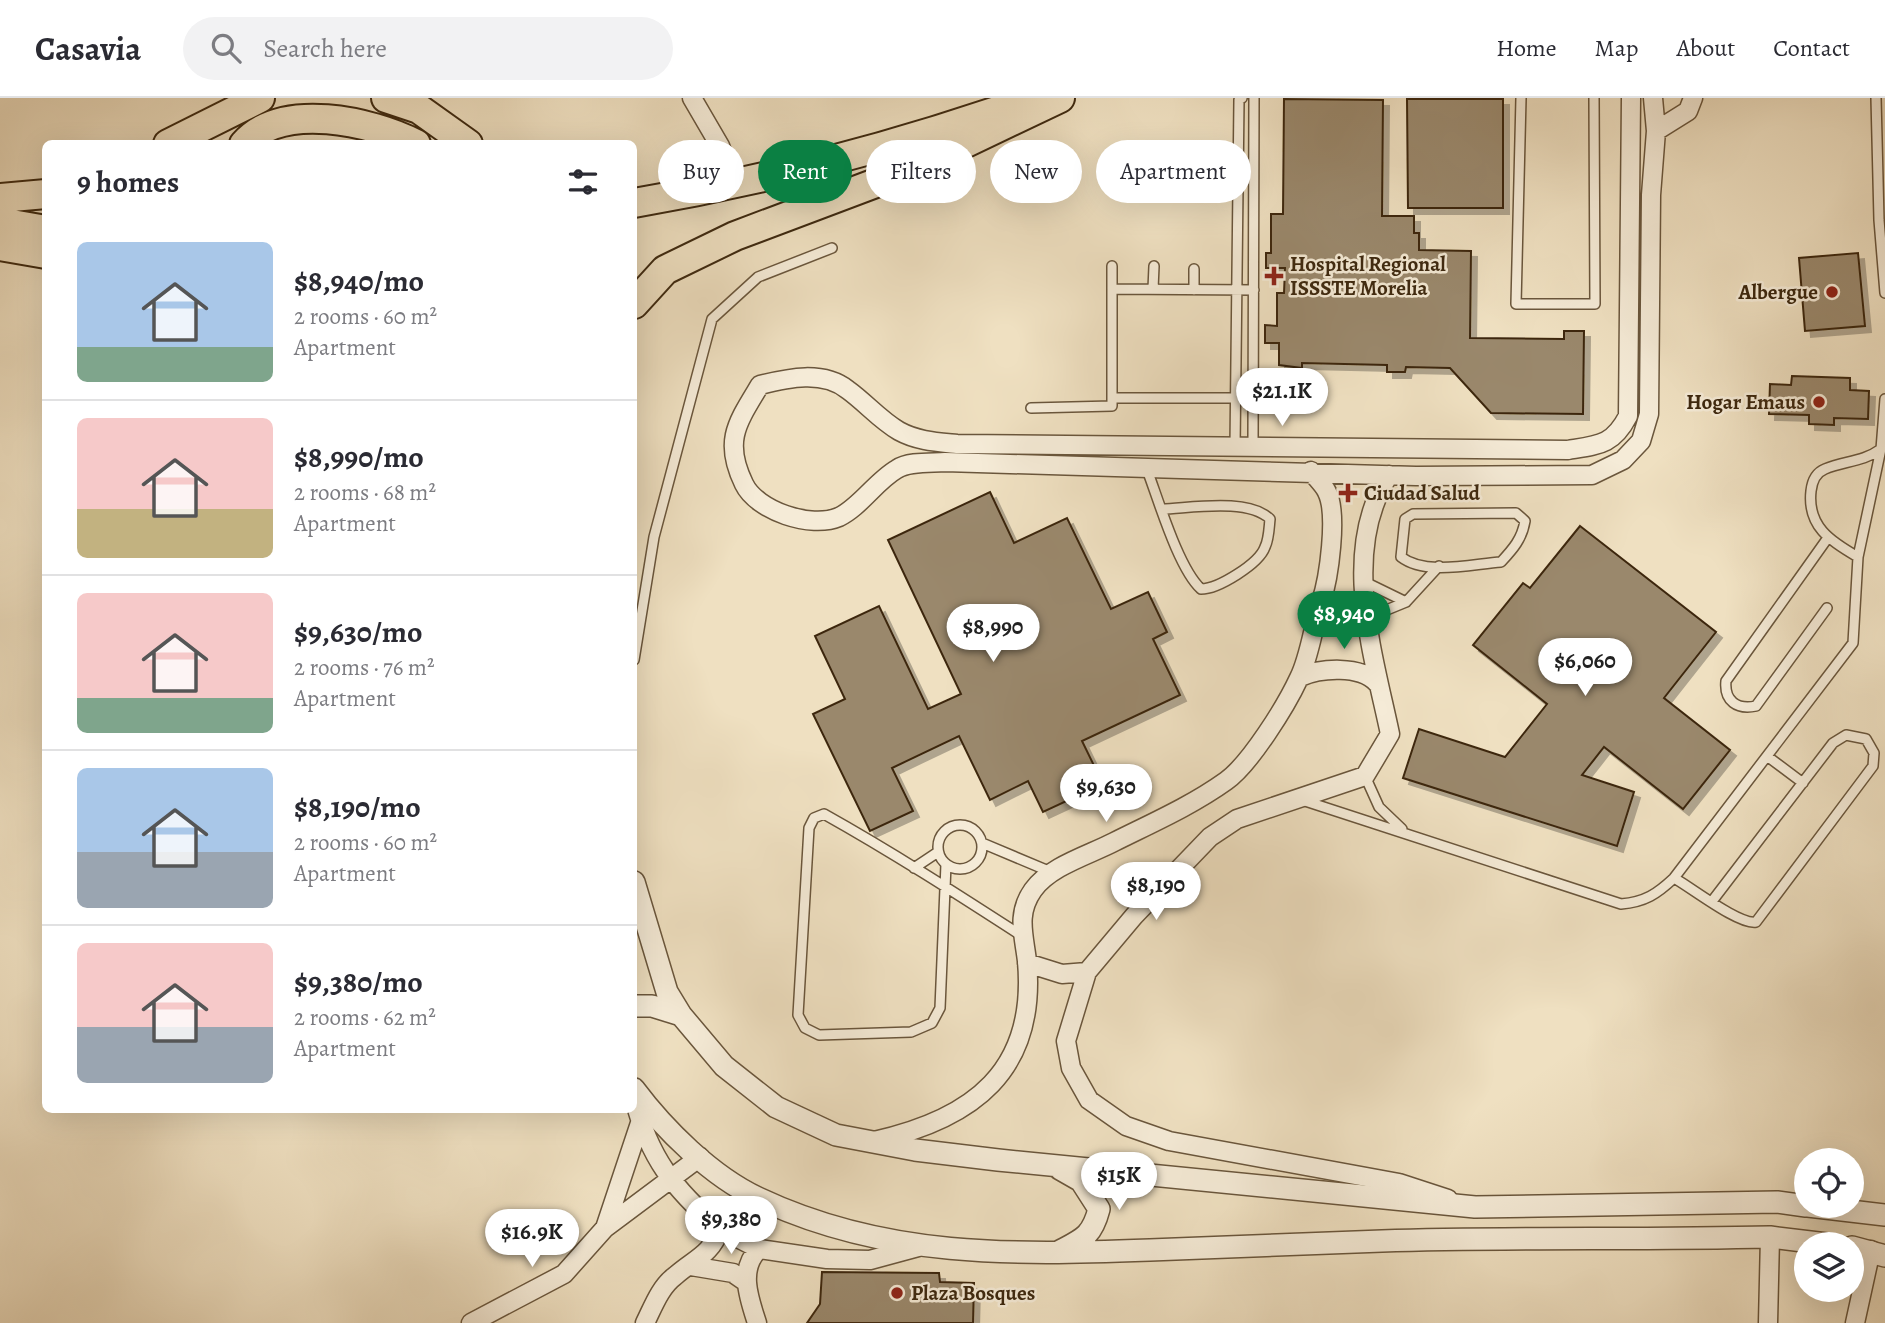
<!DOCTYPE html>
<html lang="en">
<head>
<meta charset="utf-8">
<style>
  body { margin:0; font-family:Alegreya,serif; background:#f2f2f3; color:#2b2b33; height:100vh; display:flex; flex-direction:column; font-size:26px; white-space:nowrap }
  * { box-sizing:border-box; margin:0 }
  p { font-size:23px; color:#7c7c81 }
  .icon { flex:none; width:38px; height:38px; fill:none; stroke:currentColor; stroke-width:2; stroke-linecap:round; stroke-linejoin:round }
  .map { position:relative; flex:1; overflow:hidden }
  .panel { position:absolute; left:42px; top:42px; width:595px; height:973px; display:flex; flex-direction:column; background:#fff; border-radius:10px; box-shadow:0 7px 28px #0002 }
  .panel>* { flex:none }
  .guide { position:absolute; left:658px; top:42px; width:665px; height:63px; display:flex; gap:14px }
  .tools { position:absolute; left:1794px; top:1050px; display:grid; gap:14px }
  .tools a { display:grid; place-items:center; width:70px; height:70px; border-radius:50%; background:#fff; box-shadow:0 7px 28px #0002; font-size:35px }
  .price { position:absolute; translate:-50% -60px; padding:0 16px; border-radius:24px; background:#fff; color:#222; font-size:23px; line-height:46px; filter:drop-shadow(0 2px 4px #0008) }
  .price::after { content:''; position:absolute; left:50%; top:42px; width:21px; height:16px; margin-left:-10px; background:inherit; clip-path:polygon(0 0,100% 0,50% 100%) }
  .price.current { background:#0b8043; color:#fff }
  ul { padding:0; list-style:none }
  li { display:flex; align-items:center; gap:21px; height:175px; padding:0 35px }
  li+li { border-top:2px solid #e1e1e2 }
  li span { display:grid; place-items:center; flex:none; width:196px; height:140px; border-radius:10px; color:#555 }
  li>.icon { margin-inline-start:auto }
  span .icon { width:84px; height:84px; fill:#fffc; stroke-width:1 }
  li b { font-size:30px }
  h2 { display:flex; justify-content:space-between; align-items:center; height:84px; padding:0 35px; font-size:30px }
  .tag { padding:0 24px; border-radius:32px; background:#fff; box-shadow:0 7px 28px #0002; font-size:24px; line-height:63px }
  .tag.current { background:#0b8043; color:#fff }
  header { display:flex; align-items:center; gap:42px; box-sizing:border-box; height:98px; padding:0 35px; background:#fff; border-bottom:2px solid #e1e1e2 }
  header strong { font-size:33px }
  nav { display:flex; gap:38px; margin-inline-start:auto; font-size:24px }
  .search { width:490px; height:63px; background:#f2f2f3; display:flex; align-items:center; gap:18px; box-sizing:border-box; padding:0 24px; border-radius:38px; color:#7c7c81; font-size:26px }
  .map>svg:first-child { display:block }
  .building { fill:#9a886c; stroke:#3d280f; stroke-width:2; filter:url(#shadow) }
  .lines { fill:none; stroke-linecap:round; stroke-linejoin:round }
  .service-casing { stroke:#6a563c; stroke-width:12 }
  .minor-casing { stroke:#6a563c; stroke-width:21 }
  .tertiary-casing { stroke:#6a563c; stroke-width:24 }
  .trunk-casing { stroke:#3d280f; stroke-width:32 }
  .service { stroke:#f5ebd7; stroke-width:9 }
  .minor { stroke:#f5ebd7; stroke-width:18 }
  .tertiary { stroke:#f5ebd7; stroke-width:21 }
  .trunk { stroke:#efe0c1; stroke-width:28 }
  .poi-dot { fill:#8f2418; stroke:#f5ebd7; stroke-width:2.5 }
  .labels { text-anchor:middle; stroke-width:5; stroke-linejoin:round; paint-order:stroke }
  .poi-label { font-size:21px; font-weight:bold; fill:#3d280f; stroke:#f5ebd7; text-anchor:start }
</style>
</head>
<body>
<header>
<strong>Casavia</strong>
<div class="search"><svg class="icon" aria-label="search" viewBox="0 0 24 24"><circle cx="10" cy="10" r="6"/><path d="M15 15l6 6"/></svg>Search here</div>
<nav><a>Home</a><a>Map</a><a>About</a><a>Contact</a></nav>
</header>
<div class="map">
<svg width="1885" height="1225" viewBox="0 0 1885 1225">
  <defs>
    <filter id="shadow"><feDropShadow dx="6" dy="6" stdDeviation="0" flood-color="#0004"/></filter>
  </defs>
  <rect width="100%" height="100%" fill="#efe0c1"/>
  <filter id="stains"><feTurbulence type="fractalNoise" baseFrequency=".00286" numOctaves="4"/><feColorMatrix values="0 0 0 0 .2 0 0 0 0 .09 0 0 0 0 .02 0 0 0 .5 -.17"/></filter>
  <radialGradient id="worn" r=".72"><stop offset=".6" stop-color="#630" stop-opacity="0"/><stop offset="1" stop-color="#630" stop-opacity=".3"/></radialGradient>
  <path class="building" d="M1284 1 1383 2 1382 118H1414V135H1419V152L1471 153 1470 240 1564 241V233H1584L1583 316 1491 315 1450 270 1406 269 1405 274H1387V267L1302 265V270L1279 267V245H1265V227L1277 228V195H1284L1285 170H1266V155H1271V116H1283Z
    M1407 1H1503V110H1408Z
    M1858 155 1865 228 1805 233 1799 160Z
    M1792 278 1850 280V292L1869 293 1868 321 1834 320V327L1809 326V317L1769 316 1770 286 1791 287Z
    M990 394 1014 445 1067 420 1111 511 1148 494 1167 534 1153 541 1180 597 1082 643 1103 686 1043 714 1028 683 990 702 959 638 892 670 913 713 870 733 813 616 845 601 815 538 879 508 928 611 961 596 888 442Z
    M1580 428 1716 534 1664 600 1730 652 1683 711 1604 649 1582 677 1634 694 1617 748 1403 680 1419 631 1505 659 1547 606 1473 547 1523 485 1530 490Z
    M822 1174 939 1175 940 1184 974 1185 973 1225H807L820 1206Z"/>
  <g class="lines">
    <g class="service-casing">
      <path id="service" d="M1521 0 1516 206H1595L1594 0
        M1876 0 1879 122 1885 195
        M1112 191 1254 192
        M1153 191 1154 168
        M1194 192V171
        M1112 300H1254
        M1031 310 1112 308V168
        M1235 349 1239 2 1242 0
        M1253 349 1254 0
        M1146 369C1158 400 1178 470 1201 491 1218 491 1259 466 1265 449 1269 441 1269 430 1270 421 1248 400 1192 410 1162 411
        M1516 415 1525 423C1522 441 1513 451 1501 464 1472 466 1426 478 1401 459L1405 421 1413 416Z
        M1827 441 1726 583C1724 603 1737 612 1756 608L1827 510
        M1858 459 1881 351
        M1365 484 1406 504
        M1367 520 1406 504 1439 468
        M634 562 654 439 712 221 758 179 832 150
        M1767 658 1803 685
        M1365 678 1379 709 1402 731
        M1302 702 1621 806C1645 804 1657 796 1674 780L1853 545 1858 459C1830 443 1807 428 1811 393 1812 384 1815 375 1825 371 1844 363 1863 364 1881 351L1885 301
        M938 749a22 22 0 1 1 44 0a22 22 0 1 1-44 0Z
        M982 745 1051 774
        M946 766 940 910 932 925 911 934 819 937 805 930 798 917 809 730 814 720 824 716C892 754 957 796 1022 838
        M914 770 938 754
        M1674 780C1692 790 1739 827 1756 824L1873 668 1874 655 1866 641 1846 637 1833 645 1713 802"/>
    </g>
    <g class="minor-casing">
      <path id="minor" d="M692 0 720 48 734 84
        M1631 0 1628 318C1613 347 1599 347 1568 352L957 346C937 344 917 343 899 333 880 322 866 305 848 292 823 272 788 280 760 287 737 325 723 343 744 386 757 413 811 431 839 419 860 409 876 383 897 371 909 363 931 365 945 364L1416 378 1592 377 1623 362 1641 343 1649 316 1651 97 1656 33 1653 0
        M1656 33 1688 13 1693 0
        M1389 377C1340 452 1373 555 1390 636L1365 678 1237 721 1210 739 1134 818 1087 874 1066 943 1071 970 1089 1002 1126 1028 1169 1043 1399 1085 1448 1101
        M1300 579C1321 570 1360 567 1377 585
        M1027 865 1062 876 1087 874
        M634 1000C649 1060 674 1091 720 1131 711 1157 694 1161 675 1178 660 1189 653 1209 645 1225
        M874 1043C973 1021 1037 973 1027 863 1024 837 1016 816 1033 792 1050 768 1089 757 1114 744 1152 725 1191 708 1226 683 1250 666 1286 608 1299 580 1310 558 1313 528 1321 504 1329 480 1338 416 1327 394 1324 387 1316 380 1311 373
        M605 1130 640 1025
        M720 1131 759 1151
        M691 1168 733 1175 746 1184
        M471 1225 564 1176 605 1130 700 1059
        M757 1225C749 1200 738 1171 759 1151L827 1161 870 1162 918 1149
        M1768 1225 1770 1139
        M1855 1225 1871 1152"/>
    </g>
    <g class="tertiary-casing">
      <path id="tertiary" d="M634 784 667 894 681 917 724 968 776 1009 836 1037 915 1052 998 1062 1475 1109 1777 1104 1806 1108
        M634 908H652L681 917
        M634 991C664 1031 711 1078 758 1100 885 1160 1013 1157 1150 1152 1227 1149 1305 1146 1382 1143 1512 1139 1641 1142 1770 1139L1827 1146
        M1808 1108 1885 1117
        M1852 1149 1885 1158
        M1060 1153C1083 1141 1092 1138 1099 1111L1081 1083 1060 1071"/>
    </g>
    <g class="trunk-casing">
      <path id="trunk" d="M386 0 419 11 468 46
        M168 46 260 0
        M244 46C282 3 371 23 416 46
        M0 100 46 96
        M634 105C762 83 893 49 1017 6
        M0 124 46 132
        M0 148 46 156
        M634 206 665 172 735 138 905 74 1060 0"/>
    </g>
    <use href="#service" class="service"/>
    <use href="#minor" class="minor"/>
    <use href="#tertiary" class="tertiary"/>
    <use href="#trunk" class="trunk"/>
  </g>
  <g class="poi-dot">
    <path d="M1270.5 167.5h7v7h7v7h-7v7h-7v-7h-7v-7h7z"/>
    <circle cx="1832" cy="194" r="7"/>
    <circle cx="1819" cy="304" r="7"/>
    <path d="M1344.5 384.5h7v7h7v7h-7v7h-7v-7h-7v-7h7z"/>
    <circle cx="897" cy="1195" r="7"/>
  </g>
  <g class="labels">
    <g class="poi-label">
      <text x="1290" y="173">Hospital Regional<tspan x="1290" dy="24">ISSSTE Morelia</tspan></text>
      <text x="1818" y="201" text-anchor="end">Albergue</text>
      <text x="1805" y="311" text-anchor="end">Hogar Emaus</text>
      <text x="1364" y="402">Ciudad Salud</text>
      <text x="911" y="1202">Plaza Bosques</text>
    </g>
  </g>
  <rect width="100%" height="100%" filter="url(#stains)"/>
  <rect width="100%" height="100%" fill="url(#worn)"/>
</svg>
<div class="tools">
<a><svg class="icon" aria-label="locate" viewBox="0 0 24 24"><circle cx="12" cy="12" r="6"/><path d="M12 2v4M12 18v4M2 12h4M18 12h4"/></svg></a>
<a><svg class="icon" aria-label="layers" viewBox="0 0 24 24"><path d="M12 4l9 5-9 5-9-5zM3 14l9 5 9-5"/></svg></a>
</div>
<b class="price" style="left:1282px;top:330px">$21.1K</b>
<b class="price current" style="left:1344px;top:553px">$8,940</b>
<b class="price" style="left:993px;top:566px">$8,990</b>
<b class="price" style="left:1585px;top:600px">$6,060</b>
<b class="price" style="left:1106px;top:726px">$9,630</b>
<b class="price" style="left:1156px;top:824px">$8,190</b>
<b class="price" style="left:1119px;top:1114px">$15K</b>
<b class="price" style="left:731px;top:1158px">$9,380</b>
<b class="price" style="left:532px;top:1171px">$16.9K</b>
<div class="guide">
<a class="tag">Buy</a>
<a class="tag current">Rent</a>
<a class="tag">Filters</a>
<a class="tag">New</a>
<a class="tag">Apartment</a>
</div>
<section class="panel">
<h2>9 homes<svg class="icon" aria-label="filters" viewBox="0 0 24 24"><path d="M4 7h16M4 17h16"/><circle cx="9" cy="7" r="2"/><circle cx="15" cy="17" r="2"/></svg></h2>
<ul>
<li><span style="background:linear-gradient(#a9c7e8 75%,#7fa58c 0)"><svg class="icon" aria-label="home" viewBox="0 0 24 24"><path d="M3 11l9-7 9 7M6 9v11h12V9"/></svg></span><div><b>$8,940/mo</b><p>2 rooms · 60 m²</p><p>Apartment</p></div></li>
<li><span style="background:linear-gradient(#f6c9c9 65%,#c2b280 0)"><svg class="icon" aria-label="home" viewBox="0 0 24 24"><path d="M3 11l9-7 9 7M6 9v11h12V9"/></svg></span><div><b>$8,990/mo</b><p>2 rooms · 68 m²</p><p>Apartment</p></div></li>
<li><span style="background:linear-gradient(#f6c9c9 75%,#7fa58c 0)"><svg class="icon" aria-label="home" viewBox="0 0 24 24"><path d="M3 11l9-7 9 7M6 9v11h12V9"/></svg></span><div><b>$9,630/mo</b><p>2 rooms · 76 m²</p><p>Apartment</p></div></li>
<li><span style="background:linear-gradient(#a9c7e8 60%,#9aa5b1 0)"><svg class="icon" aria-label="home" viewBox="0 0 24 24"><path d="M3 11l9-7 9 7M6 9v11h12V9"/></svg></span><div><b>$8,190/mo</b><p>2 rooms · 60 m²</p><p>Apartment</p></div></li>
<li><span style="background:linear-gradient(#f6c9c9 60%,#9aa5b1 0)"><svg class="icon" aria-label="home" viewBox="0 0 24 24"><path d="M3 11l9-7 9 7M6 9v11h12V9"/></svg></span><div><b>$9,380/mo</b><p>2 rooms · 62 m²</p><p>Apartment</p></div></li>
</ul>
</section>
</div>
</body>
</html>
